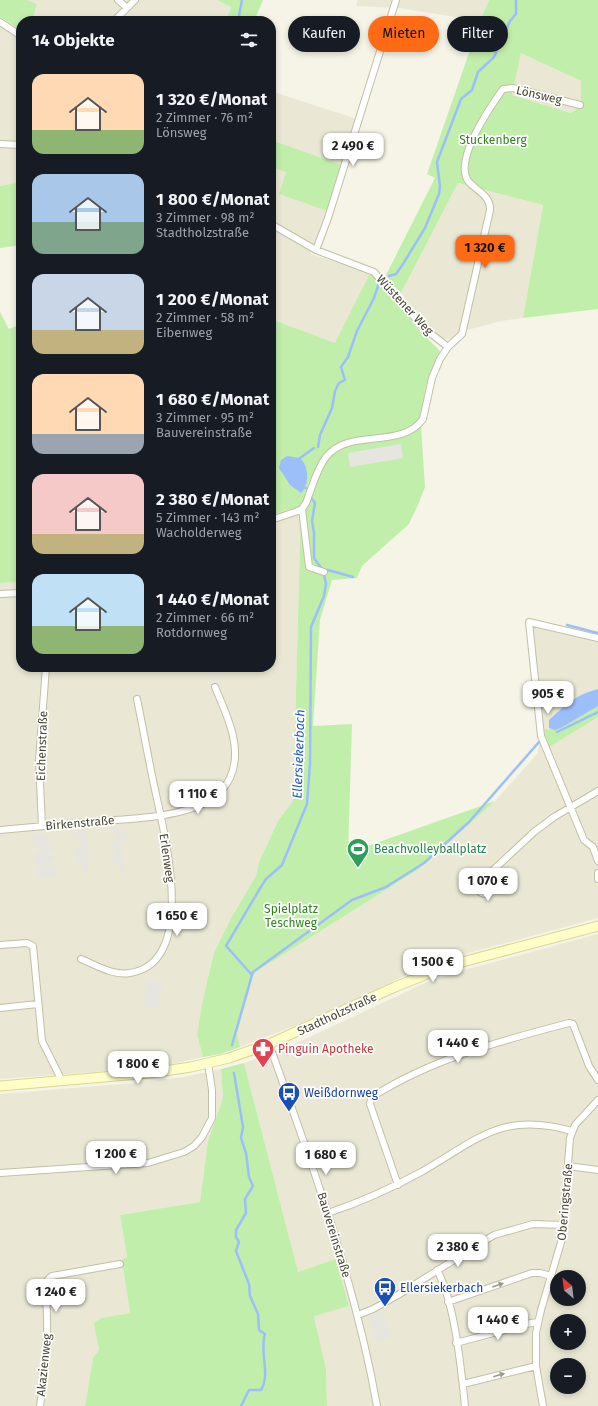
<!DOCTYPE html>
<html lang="de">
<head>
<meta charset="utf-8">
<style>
  body { margin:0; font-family:"Fira Sans",sans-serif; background:#242831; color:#f1f3f6; height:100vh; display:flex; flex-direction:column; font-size:15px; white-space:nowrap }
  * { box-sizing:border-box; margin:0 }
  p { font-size:13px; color:#9ea1a6 }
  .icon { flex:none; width:22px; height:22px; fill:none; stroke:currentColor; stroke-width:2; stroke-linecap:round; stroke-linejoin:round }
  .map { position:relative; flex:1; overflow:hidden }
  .details { position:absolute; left:16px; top:16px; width:260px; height:656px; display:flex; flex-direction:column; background:#171b24; border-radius:16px; box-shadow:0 2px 6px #0003 }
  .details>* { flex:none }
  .top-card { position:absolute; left:288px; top:16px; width:250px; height:36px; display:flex; gap:8px }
  .needle { width:26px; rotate:332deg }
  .tools { position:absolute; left:550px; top:1270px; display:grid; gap:8px }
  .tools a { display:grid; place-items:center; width:36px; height:36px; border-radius:50%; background:#171b24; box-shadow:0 2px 6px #0003; font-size:20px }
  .price { position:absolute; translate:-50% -34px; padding:0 9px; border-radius:8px; background:#fff; color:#222; font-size:13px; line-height:26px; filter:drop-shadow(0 1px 2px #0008) }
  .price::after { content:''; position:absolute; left:50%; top:24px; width:12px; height:9px; margin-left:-6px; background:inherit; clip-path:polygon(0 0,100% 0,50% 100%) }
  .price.selected { background:#ff6a15; color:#111 }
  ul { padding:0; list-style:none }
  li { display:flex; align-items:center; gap:12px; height:100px; padding:0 16px }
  li span { display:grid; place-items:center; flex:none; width:112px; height:80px; border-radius:12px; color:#555 }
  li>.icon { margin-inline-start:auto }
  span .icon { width:48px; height:48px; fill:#fffc; stroke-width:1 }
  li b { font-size:17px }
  h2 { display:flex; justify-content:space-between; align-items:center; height:48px; padding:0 16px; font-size:17px }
  .chip { padding:0 14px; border-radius:18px; background:#171b24; box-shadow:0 2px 6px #0003; font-size:14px; line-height:36px }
  .chip.selected { background:#ff6a15; color:#111 }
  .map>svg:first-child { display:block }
  .residential { fill:#eae8d5; fill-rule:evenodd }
  .green { fill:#c2eeab; fill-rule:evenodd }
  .parking { fill:#e6e5e0 }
  .water { fill:#9dbff9 }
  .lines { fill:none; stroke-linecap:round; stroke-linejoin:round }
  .stream { stroke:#9dbff9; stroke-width:2.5 }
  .street-casing { stroke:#c2bfa8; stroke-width:8 }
  .secondary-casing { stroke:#dad792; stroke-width:11 }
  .street { stroke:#fff; stroke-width:6 }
  .secondary { stroke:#fffdc8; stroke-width:9 }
  .oneway { fill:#9b9990 }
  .labels { text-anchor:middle; stroke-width:3.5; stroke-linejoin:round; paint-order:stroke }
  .street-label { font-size:12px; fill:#4a4635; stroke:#fff }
  .park-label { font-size:12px; fill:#318320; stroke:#fff }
  .leisure-label { font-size:12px; fill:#27864d; stroke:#fff; text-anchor:start }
  .health-label { font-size:12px; fill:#be3a42; stroke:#fff; text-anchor:start }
  .transit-label { font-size:12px; fill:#164399; stroke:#fff; text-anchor:start }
  .water-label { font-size:13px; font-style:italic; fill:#205bc3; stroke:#fff }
</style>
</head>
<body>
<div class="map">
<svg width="598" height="1406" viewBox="0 0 598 1406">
  <rect width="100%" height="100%" fill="#f5f4e7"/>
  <path class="residential" d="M27 0H217L231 7 226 21H32L37 4Z
    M358 0H489L480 21 399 8 356 6Z
    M0 17 21 30V182L0 186Z
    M521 52 581 81V105L571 113 512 95Z
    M271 91 357 119 342 165 271 140Z
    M271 167 286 172 280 194 327 211 311 254 370 273 336 344 271 319Z
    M458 183 543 205 523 318 501 321 460 332 452 339H444L438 337 426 326 401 293Z
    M301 505 293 801 278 821 259 862 256 876 231 918 214 953 203 999 197 1035 203 1057 172 1064 109 1071 0 1079V583L21 582V667H271V515Z
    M527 626 598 642V918L454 957 423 967 325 1014 240 1047 237 1034 254 973 419 869 495 801 538 753 539 746Z
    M598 934V1406H327L326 1369 314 1315 349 1306 336 1259 298 1273 244 1063 288 1047 425 983 464 970ZM557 1277H579V1299H557ZM557 1321H579V1343H557ZM557 1365H579V1387H557Z
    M221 1069 223 1098 208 1141 200 1202 120 1215 127 1258 123 1260 130 1313 101 1318 95 1323 99 1350 93 1359 85 1406H0V1094L134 1083 183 1077Z"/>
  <path class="green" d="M0 0H27L37 4 32 21H21V30L0 17Z
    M217 0H263L254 21H226L231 7Z
    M489 0H598V309L523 318 543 205 458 183 401 293 385 277 435 178 427 174 480 21ZM521 53 581 81V105L571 113 512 95Z
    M271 140 342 165 327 211 279 194 286 172 271 167Z
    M21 182V245L0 248V186Z
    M370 273 379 280 421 332 440 351 425 389 421 426 425 487 418 505 409 524 362 566 357 578 332 580 320 620 313 726 352 724 348 853 495 801 419 869 254 973 237 1034 240 1047 220 1054 203 1057 197 1035 203 999 214 953 231 918 256 876 259 862 278 821 293 801 301 506 271 515V319L335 343Z
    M0 312 9 329 21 324V582L0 583Z
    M598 706V717L549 747 544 730C551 728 555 730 561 728Z
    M244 1063 298 1272 336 1259 349 1306 314 1316 326 1369 327 1406H85L93 1358 99 1350 94 1323 101 1318 130 1313 122 1260 127 1257 120 1215 200 1202 208 1141 223 1098 221 1069Z"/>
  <path class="parking" d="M401 444 403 458 350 467 348 453Z
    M120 827 121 834 127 833V839L121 840 124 869V874H120L118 863H113L112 855 117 854V849H111V841L116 840 115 831H109V828Z
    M86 831 89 864 87 867 88 874H84L82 863H77L76 849 81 848 80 838H74V832Z
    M46 834 47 846H53V852H48V856H54V861L49 862V866L54 865 55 877 37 879 36 867 42 866 41 863 36 864 35 852 41 851 40 846 35 847 33 835Z
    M151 905H160V911L164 915V922H156Z
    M147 980 163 982 158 1008 143 1006Z
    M384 1311 391 1339 376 1342 370 1316Z"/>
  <path class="water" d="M287 456 300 458C309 466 310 484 301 493L290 485 279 468 281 460Z
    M598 689V706L561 728 555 730 549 728V720C566 705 575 695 598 689Z"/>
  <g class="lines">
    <path class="stream" d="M238 21 242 0
      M389 276 396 274 403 264 425 228 439 194 440 186 437 162 461 99 472 90 478 72 494 57 510 21 516 14V0
      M318 447 320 435 332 408 335 391 339 383 345 380 341 367 348 357 357 331 374 298 379 283
      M300 458 314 448
      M304 487 309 490
      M312 499 315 503 312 521 314 533V558L322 569
      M328 570 353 577
      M567 625 598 633
      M557 732 598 712
      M252 975 253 972 352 900 386 887 424 863 469 822 539 742
      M232 1045 252 975 226 946 259 890 266 879 282 865 307 804 310 764 311 627 324 596 326 584 324 575
      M234 1073 243 1127 241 1138 246 1153 249 1177 253 1186 245 1199 246 1213 236 1230V1237L239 1242 236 1251 249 1284 250 1296 258 1314 259 1330 265 1334C259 1352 271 1373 261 1390H249L241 1406"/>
    <g class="street-casing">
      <path id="street" d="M118 0 126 7
        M114 21 135 0
        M0 22 21 36
        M0 144 21 145
        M271 224 316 250 374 272 425 329 448 347
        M316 250 328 218 396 0
        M302 509 309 567 324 572
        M271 520 295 512 302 509 306 503C312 488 316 470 326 457 350 427 401 450 423 419L432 378 440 359 448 347 462 334 490 210C491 196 477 191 469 182 452 162 490 107 503 89L513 88 580 105
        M0 594 21 593
        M598 638 529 622 541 736 584 840 593 847 598 861
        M42 826 39 760 46 667
        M0 830C33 827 67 824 100 821 131 819 183 817 210 800 218 795 226 786 230 778 244 748 226 714 215 687
        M598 873V879
        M478 887a7 7 0 1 1 14 0a7 7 0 1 1-14 0Z
        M486 881 490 873 534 832 554 817 598 791
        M0 945 27 943 33 946 42 1041 62 1081
        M81 959C96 965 113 976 130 973 200 962 163 829 154 785 148 757 143 728 137 699
        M0 1008 38 1004
        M269 1044C312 1163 355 1282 377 1406
        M568 1166 598 1170
        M0 1173 148 1163 184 1152 194 1146 202 1137 212 1118V1090L208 1063
        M398 1185 370 1104 371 1099 375 1095C435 1058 500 1041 569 1023L573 1024 589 1066 598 1080
        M328 1213C361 1202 392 1188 423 1171 478 1139 503 1111 572 1131
        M437 1270C455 1302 461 1369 465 1406
        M448 1302 532 1273H540L551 1276
        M358 1315 373 1309 398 1295 494 1235 533 1224 563 1225
        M456 1343 531 1323 538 1322
        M463 1384 536 1366
        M40 1406C46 1370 49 1335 46 1298 45 1289 44 1281 52 1276L120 1264
        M543 1406 536 1366V1333L541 1310 562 1239 570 1138 575 1125 598 1100"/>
    </g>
    <g class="secondary-casing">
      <path id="secondary" d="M0 1086 150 1073 191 1067 229 1058 269 1044 395 987 447 966 598 926"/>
    </g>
    <use href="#street" class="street"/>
    <use href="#secondary" class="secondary"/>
  </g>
  <defs><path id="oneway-solid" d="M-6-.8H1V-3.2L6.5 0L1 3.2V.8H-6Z"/></defs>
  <g class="oneway">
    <use href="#oneway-solid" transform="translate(498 1285) rotate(-19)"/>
    <use href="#oneway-solid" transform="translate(499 1375) rotate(-16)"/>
  </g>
  <defs>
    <g id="stadium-pin" transform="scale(1.15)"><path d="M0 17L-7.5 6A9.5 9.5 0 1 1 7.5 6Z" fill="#2e9e5b" stroke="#fff"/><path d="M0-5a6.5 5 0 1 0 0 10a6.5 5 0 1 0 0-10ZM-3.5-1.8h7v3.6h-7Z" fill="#fff"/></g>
    <g id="pharmacy-pin" transform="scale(1.15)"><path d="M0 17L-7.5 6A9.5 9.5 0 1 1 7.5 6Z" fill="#e0444e" stroke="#fff"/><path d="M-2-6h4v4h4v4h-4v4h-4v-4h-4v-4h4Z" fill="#fff"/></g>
    <g id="bus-pin" transform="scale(1.15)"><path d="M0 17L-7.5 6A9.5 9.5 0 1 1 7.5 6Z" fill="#1a4fb4" stroke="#fff"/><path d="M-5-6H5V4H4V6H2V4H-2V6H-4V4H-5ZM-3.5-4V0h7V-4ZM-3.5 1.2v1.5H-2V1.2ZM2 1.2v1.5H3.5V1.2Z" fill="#fff"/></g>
  </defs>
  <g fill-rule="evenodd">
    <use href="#stadium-pin" x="358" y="849"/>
    <use href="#pharmacy-pin" x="263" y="1049"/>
    <use href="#bus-pin" x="289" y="1093"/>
    <use href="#bus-pin" x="385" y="1288"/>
  </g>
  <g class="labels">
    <g class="street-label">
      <text transform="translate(539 95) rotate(13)" y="4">Lönsweg</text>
      <text transform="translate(405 305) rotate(47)" y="4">Wüstener Weg</text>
      <text transform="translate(42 746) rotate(-88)" y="4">Eichenstraße</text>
      <text transform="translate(80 823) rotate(-5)" y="4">Birkenstraße</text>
      <text transform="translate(167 858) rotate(82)" y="4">Erlenweg</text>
      <text transform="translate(337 1014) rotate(-25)" y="4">Stadtholzstraße</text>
      <text transform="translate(565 1202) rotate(-85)" y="4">Oberingstraße</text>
      <text transform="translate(334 1235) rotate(73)" y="4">Bauvereinstraße</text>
      <text transform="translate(44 1365) rotate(-84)" y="4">Akazienweg</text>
    </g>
    <g class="park-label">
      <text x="493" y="144">Stuckenberg</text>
      <text x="291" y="913">Spielplatz<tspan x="291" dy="14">Teschweg</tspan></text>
    </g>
    <g class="leisure-label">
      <text x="374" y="853">Beachvolleyballplatz</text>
    </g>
    <g class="health-label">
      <text x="278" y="1053">Pinguin Apotheke</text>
    </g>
    <g class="transit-label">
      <text x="304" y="1097">Weißdornweg</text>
      <text x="400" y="1292">Ellersiekerbach</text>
    </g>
    <g class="water-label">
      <text transform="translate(298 754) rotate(-88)" y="5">Ellersiekerbach</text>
    </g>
  </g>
</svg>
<div class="tools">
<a><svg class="needle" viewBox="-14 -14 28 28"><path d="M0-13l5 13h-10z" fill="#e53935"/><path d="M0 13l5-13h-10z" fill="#9ea1a6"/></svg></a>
<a>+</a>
<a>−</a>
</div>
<b class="price" style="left:353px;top:167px">2 490 €</b>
<b class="price selected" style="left:485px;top:269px">1 320 €</b>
<b class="price" style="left:548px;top:715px">905 €</b>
<b class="price" style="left:198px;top:815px">1 110 €</b>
<b class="price" style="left:488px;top:902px">1 070 €</b>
<b class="price" style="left:177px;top:937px">1 650 €</b>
<b class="price" style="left:433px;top:983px">1 500 €</b>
<b class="price" style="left:458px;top:1064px">1 440 €</b>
<b class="price" style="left:138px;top:1085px">1 800 €</b>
<b class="price" style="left:116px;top:1175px">1 200 €</b>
<b class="price" style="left:326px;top:1176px">1 680 €</b>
<b class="price" style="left:458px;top:1268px">2 380 €</b>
<b class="price" style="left:56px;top:1313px">1 240 €</b>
<b class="price" style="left:498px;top:1341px">1 440 €</b>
<div class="top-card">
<a class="chip">Kaufen</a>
<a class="chip selected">Mieten</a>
<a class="chip">Filter</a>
</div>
<section class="details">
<h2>14 Objekte<svg class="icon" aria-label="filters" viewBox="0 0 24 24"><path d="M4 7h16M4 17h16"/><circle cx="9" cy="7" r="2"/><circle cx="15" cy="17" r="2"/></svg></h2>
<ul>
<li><span style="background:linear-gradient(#ffd9b3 70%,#8fb573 0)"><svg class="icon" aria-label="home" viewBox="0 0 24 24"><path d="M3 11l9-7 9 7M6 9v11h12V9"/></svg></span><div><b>1 320 €/Monat</b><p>2 Zimmer · 76 m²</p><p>Lönsweg</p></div></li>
<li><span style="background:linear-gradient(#a9c7e8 60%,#7fa58c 0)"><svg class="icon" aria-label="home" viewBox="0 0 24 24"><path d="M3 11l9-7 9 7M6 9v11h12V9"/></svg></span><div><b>1 800 €/Monat</b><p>3 Zimmer · 98 m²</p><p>Stadtholzstraße</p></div></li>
<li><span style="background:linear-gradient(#c9d6e8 70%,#c2b280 0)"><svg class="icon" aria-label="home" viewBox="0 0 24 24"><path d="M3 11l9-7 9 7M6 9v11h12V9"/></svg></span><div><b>1 200 €/Monat</b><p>2 Zimmer · 58 m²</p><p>Eibenweg</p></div></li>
<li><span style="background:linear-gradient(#ffd9b3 75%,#9aa5b1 0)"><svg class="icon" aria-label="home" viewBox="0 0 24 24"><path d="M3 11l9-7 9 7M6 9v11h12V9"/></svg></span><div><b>1 680 €/Monat</b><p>3 Zimmer · 95 m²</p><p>Bauvereinstraße</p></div></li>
<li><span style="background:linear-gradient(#f6c9c9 75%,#c2b280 0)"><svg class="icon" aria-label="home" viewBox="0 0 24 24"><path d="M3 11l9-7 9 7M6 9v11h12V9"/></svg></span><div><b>2 380 €/Monat</b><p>5 Zimmer · 143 m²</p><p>Wacholderweg</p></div></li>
<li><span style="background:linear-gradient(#bfe0f5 65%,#8fb573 0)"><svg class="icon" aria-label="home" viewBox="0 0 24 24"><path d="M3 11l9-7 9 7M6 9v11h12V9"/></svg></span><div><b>1 440 €/Monat</b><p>2 Zimmer · 66 m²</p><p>Rotdornweg</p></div></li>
</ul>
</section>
</div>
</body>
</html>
